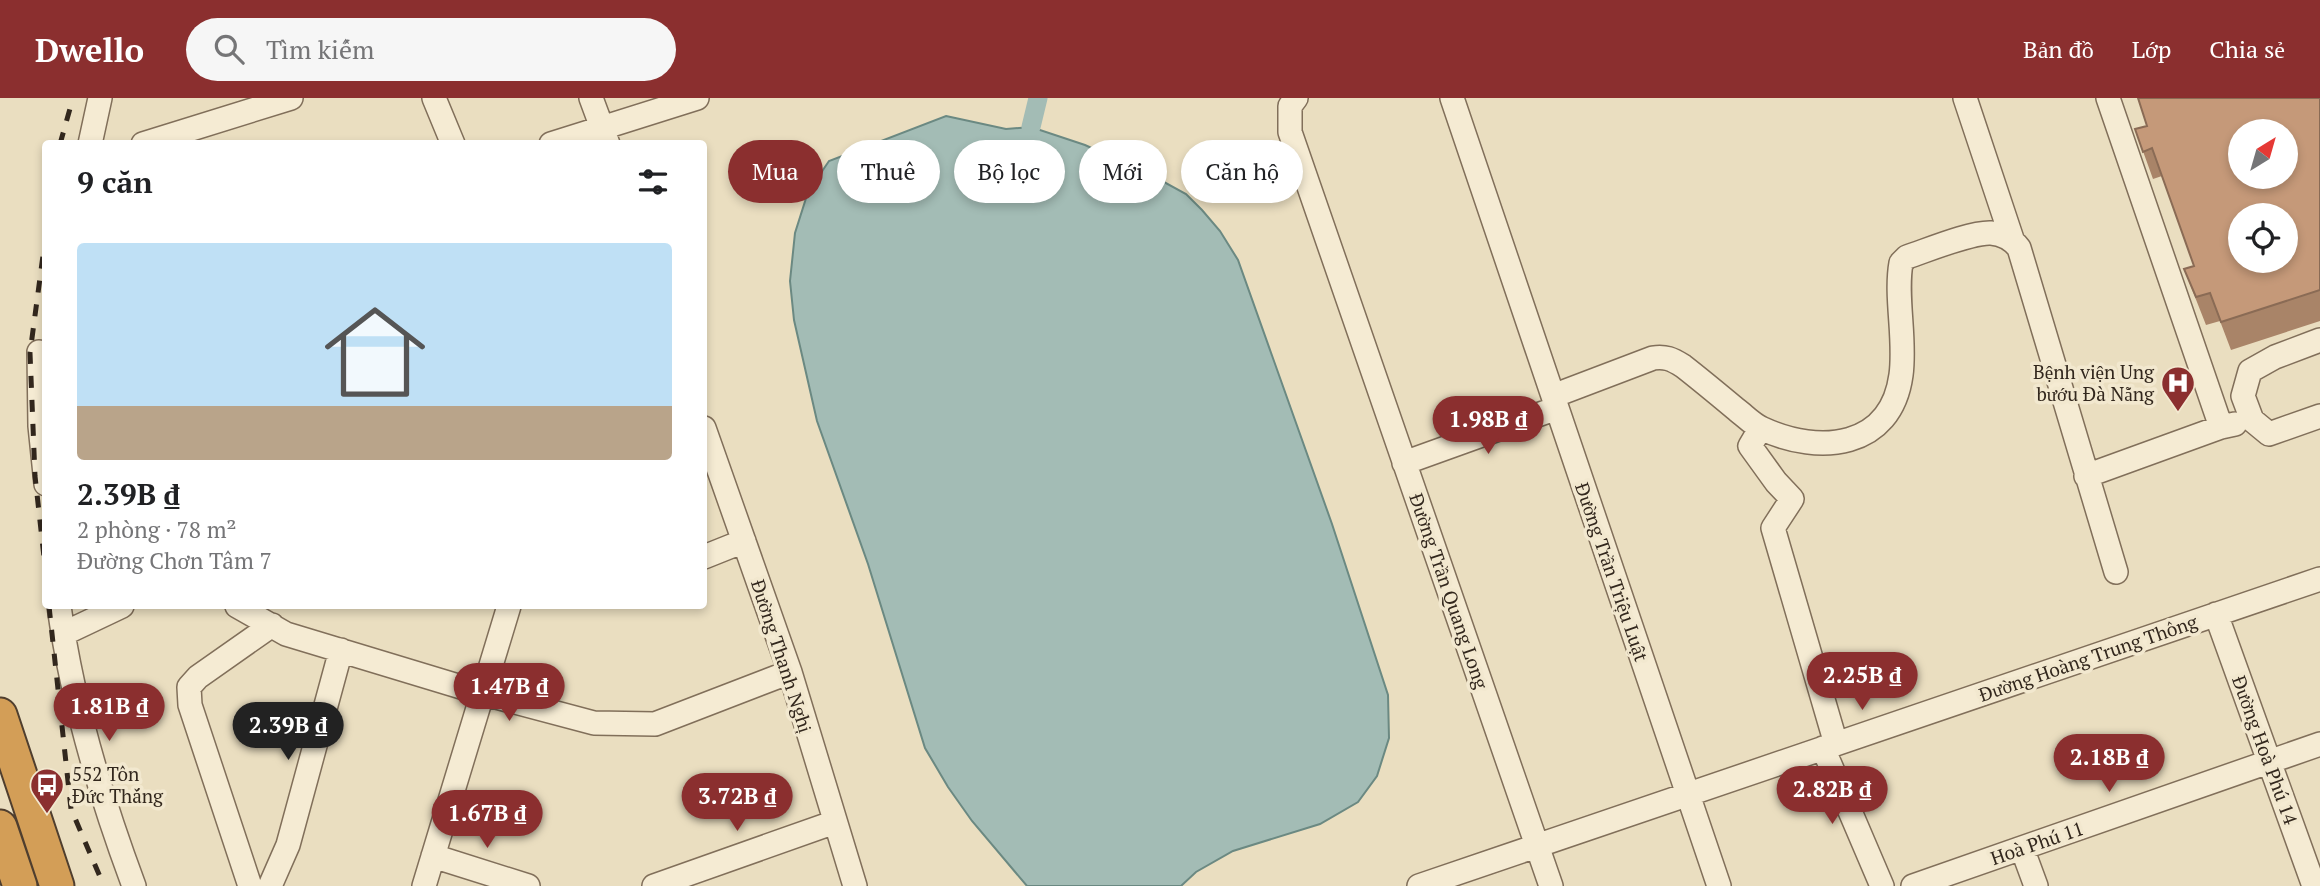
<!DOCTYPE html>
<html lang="vi">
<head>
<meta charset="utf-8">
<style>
  body { margin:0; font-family:"PT Serif",serif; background:#f6f6f6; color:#202124; height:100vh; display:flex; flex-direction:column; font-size:26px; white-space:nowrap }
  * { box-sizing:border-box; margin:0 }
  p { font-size:23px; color:#757577 }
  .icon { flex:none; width:38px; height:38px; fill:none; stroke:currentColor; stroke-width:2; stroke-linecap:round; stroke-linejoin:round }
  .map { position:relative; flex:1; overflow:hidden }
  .side { position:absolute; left:42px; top:42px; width:665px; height:469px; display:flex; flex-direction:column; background:#fff; border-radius:7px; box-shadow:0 4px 10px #0003 }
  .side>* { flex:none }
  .guide { position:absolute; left:728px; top:42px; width:665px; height:63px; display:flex; gap:14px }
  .needle { width:46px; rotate:37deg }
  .buttons { position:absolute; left:2228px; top:21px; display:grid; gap:14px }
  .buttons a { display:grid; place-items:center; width:70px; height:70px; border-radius:50%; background:#fff; box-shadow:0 4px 10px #0003; font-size:35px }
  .price { position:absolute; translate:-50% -60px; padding:0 16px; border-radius:24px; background:#8b2f2f; color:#fff; font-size:23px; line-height:46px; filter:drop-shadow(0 2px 4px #0008) }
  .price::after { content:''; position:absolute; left:50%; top:42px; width:21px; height:16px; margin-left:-10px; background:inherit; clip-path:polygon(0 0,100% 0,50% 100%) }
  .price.on { background:#222; color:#fff }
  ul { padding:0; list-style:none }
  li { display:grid; align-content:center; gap:14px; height:371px; padding:0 35px }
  li span { display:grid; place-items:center; height:217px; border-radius:7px; color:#555 }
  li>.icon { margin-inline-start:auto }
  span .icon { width:126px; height:126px; fill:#fffc; stroke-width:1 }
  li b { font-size:30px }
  h2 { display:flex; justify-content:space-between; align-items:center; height:84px; padding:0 35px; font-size:30px }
  .pill { padding:0 24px; border-radius:32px; background:#fff; box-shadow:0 4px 10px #0003; font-size:24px; line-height:63px }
  .pill.on { background:#8b2f2f; color:#fff }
  header { display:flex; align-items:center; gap:42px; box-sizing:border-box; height:98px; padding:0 35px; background:#8b2f2f; color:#fff }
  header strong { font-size:33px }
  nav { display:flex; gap:38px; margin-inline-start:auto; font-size:24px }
  .search { width:490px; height:63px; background:#f6f6f6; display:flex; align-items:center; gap:18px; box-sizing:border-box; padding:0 24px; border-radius:38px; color:#757577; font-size:26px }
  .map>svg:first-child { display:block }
  .water { fill:#a3bcb5; stroke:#6b8982; stroke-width:2 }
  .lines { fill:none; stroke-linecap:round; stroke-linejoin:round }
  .canal { stroke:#a3bcb5; stroke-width:19 }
  .minor-casing { stroke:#816f5a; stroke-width:26 }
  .highway-casing { stroke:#4f3e2e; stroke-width:37 }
  .minor { stroke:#f5ebd3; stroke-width:23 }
  .highway { stroke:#d39e57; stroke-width:33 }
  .rail { stroke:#32271d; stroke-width:5; stroke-dasharray:12 12; stroke-linecap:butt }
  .wall { fill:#a98468 }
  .building { fill:#c59979; stroke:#8a6b55; stroke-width:2; fill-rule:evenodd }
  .labels { text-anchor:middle; stroke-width:7; stroke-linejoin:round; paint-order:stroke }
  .poi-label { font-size:19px; fill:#32271d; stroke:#f2e8cf; text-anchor:end }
  .street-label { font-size:19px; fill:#32271d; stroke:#f2e8cf }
</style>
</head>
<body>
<header>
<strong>Dwello</strong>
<div class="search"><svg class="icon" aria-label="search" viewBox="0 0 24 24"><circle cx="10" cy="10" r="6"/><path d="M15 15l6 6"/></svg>Tìm kiếm</div>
<nav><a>Bản đồ</a><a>Lớp</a><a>Chia sẻ</a></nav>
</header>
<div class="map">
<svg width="2320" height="788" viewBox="0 0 2320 788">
  <rect width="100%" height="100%" fill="#eadec0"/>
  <path class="water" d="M946 18 1006 31 1031 29 1085 47 1153 78 1186 96 1202 112 1220 133 1238 162 1332 426 1388 597 1389 640 1377 678 1358 704 1320 726 1233 753 1196 774 1181 788H1027L972 723 948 689 925 650 868 466 817 323 794 222 790 183 795 135 808 94 829 63Z"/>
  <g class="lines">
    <path class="canal" d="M1031 29 1038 0"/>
    <g class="minor-casing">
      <path id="minor" d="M434 0 453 46
        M591 0 608 46
        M1296 0 1290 8V34L1551 788
        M1452 0 1719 788
        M1965 0 2012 141
        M2108 0 2221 329
        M90 46 100 0
        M143 46 291 0
        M551 46 697 0
        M2320 242 2275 259 2250 273 2243 298 2252 322 2269 336 2320 318
        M39 254 40 328 46 386
        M1553 298 1653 260C1665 258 1672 261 1683 268 1701 282 1719 297 1737 312 1745 318 1753 327 1763 331 1819 357 1891 351 1901 277 1906 241 1895 199 1901 165L1907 159C1928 152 1971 134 1991 135 2003 136 2012 141 2019 150L2116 474
        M704 330 790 574 855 788
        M1760 331 1750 348 1776 384 1792 401 1773 430 1836 646
        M1404 365 1557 310
        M2086 378 2221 329 2235 326
        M704 459 744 443
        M59 508C72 604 100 697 134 788
        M237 508 286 536 481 595 594 625 655 626 790 574
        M2216 516 2314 788
        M63 536 122 508
        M1823 650 1882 788
        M2022 750 2036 788
        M433 758 528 788
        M250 788 190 607 189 589 198 579 272 527
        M270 788 288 747 341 552
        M424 788 509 508
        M654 788 835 724
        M1419 788 2320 481
        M1913 788 2320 646"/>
    </g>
    <g class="highway-casing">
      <path id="highway" d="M0 617 57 788
        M0 729 20 788"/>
    </g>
    <use href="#minor" class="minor"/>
    <use href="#highway" class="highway"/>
    <path class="rail" d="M60 46 73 0
      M46 135 30 255 35 378 46 477
      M49 508 71 711 104 788"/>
  </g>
  <path class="wall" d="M2320 0V223L2231 252 2220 223 2206 227 2184 171 2194 168 2162 78 2153 81 2135 31 2147 28Z"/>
  <path class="building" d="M2138 0H2320V192L2221 224 2210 195 2196 199 2184 171 2194 168 2152 50 2143 54 2135 31 2147 28ZM2240 33H2286V79H2240ZM2240 117H2286V163H2240Z"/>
  <defs>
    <g id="hospital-pin" transform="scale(1.75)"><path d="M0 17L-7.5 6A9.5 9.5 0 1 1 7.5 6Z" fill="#8b2f2f" stroke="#f2e8cf"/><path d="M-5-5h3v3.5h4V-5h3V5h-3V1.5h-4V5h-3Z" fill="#fff"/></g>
    <g id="bus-pin" transform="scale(1.75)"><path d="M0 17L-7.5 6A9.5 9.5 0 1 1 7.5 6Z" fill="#8b2f2f" stroke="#f2e8cf"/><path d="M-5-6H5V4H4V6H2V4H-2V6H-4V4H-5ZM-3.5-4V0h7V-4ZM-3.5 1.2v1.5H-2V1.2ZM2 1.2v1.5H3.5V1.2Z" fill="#fff"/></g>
  </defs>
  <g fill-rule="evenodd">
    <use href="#hospital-pin" x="2178" y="285"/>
    <use href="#bus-pin" x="47" y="687"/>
  </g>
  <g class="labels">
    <g class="poi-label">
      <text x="2154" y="281">Bệnh viện Ung<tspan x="2154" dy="22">bướu Đà Nẵng</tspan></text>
      <text x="72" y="683" text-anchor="start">552 Tôn<tspan x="72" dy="22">Đức Thắng</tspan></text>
    </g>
    <g class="street-label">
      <text transform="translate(1612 474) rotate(71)" y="7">Đường Trần Triệu Luật</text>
      <text transform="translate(1449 493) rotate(71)" y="7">Đường Trần Quang Long</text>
      <text transform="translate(782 558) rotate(72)" y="7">Đường Thanh Nghị</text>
      <text transform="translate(2088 560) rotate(-19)" y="7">Đường Hoàng Trung Thông</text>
      <text transform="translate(2265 652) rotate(70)" y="7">Đường Hoà Phú 14</text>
      <text transform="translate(2037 745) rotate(-19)" y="7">Hoà Phú 11</text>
    </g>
  </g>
</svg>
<div class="buttons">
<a><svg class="needle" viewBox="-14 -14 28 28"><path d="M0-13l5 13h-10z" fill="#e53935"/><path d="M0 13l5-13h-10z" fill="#757577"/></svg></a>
<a><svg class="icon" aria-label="locate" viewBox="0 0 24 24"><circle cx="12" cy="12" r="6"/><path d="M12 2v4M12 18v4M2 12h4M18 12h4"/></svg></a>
</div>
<b class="price" style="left:1488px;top:358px">1.98B ₫</b>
<b class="price" style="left:1862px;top:614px">2.25B ₫</b>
<b class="price" style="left:509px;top:625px">1.47B ₫</b>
<b class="price" style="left:109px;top:645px">1.81B ₫</b>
<b class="price on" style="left:288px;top:664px">2.39B ₫</b>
<b class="price" style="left:2109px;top:696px">2.18B ₫</b>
<b class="price" style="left:1832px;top:728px">2.82B ₫</b>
<b class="price" style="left:737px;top:735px">3.72B ₫</b>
<b class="price" style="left:487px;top:752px">1.67B ₫</b>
<div class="guide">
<a class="pill on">Mua</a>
<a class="pill">Thuê</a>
<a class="pill">Bộ lọc</a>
<a class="pill">Mới</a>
<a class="pill">Căn hộ</a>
</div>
<section class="side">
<h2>9 căn<svg class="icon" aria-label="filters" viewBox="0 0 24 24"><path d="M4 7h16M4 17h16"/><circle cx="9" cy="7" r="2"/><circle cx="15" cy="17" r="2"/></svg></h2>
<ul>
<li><span style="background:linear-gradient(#bfe0f5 75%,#b9a48a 0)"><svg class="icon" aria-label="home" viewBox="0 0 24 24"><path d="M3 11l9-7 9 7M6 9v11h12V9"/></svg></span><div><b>2.39B ₫</b><p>2 phòng · 78 m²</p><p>Đường Chơn Tâm 7</p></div></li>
</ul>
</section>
</div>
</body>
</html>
